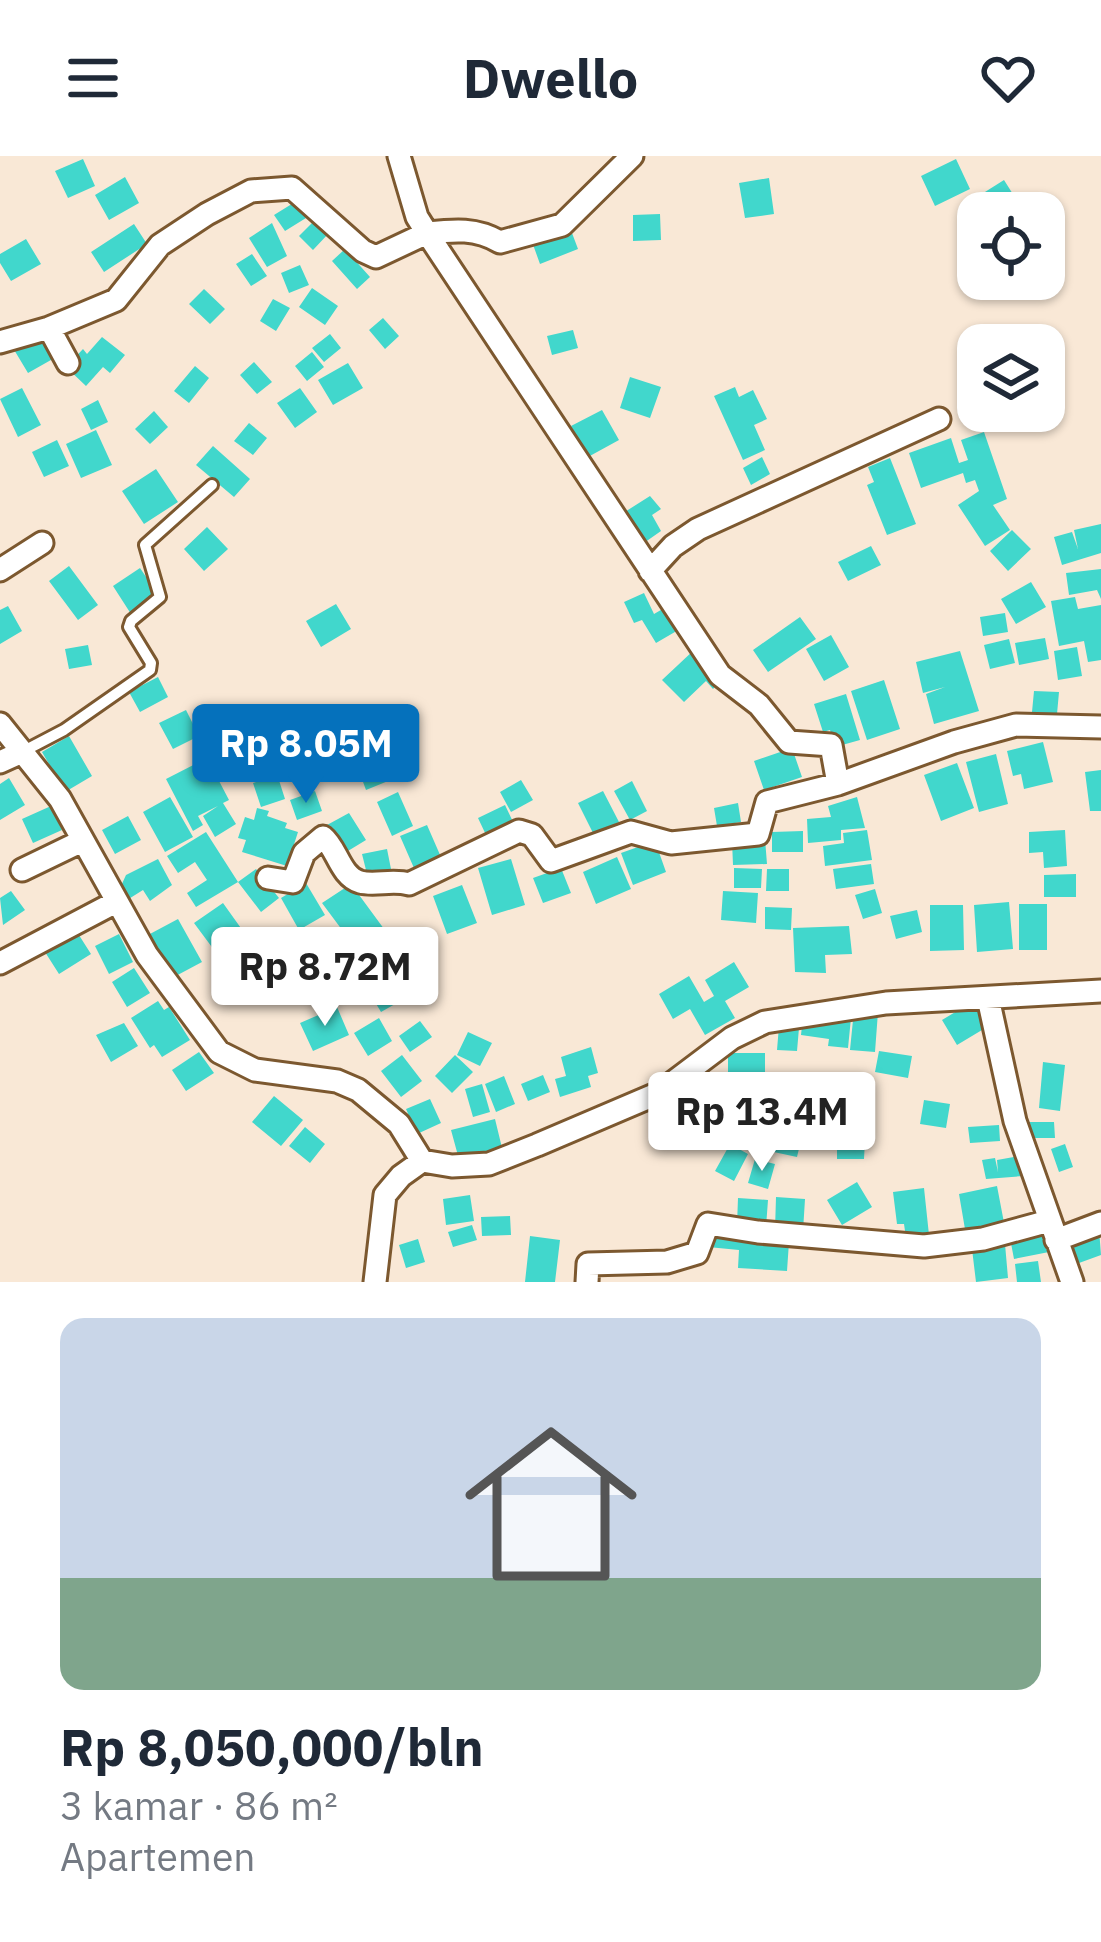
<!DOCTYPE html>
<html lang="id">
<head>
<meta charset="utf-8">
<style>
  body { margin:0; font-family:"IBM Plex Sans",sans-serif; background:#f2f2f3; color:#1f2937; height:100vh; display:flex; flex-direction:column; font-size:45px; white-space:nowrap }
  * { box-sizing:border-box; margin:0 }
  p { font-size:39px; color:#747a83 }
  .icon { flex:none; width:66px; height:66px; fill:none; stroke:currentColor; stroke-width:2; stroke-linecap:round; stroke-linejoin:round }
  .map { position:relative; height:1126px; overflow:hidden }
  .side { display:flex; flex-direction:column; background:#fff; flex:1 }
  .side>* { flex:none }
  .buttons { position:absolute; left:957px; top:36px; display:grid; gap:24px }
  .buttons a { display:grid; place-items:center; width:108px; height:108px; border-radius:24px; background:#fff; box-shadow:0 3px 9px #0004; font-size:60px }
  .price { position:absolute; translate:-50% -102px; padding:0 27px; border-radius:12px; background:#fff; color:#222; font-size:39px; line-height:78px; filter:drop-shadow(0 3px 6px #0008) }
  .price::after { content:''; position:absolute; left:50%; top:72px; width:36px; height:27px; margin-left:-18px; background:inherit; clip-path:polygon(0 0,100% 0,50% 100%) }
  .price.active { background:#0571bc; color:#fff }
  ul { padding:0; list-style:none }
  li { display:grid; align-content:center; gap:24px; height:636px; padding:0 60px }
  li+li { border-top:3px solid #e0e1e3 }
  li span { display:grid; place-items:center; height:372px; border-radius:24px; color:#555 }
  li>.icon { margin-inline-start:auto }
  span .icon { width:216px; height:216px; fill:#fffc; stroke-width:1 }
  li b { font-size:51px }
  header { display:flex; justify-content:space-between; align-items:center; height:156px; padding:0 60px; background:#fff; font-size:54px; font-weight:800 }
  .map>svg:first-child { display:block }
  .building { fill:#41d7cc }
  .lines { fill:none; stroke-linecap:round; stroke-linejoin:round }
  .service-casing { stroke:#7c582f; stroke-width:16 }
  .minor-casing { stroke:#7c582f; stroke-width:27 }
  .service { stroke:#fff; stroke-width:10 }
  .minor { stroke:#fff; stroke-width:21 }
</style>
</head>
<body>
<header><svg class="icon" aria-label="menu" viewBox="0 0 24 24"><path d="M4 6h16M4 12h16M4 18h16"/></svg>Dwello<svg class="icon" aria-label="heart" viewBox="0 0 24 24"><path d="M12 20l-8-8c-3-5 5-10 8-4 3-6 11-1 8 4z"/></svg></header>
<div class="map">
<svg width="1101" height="1126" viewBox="0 0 1101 1126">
  <rect width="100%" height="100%" fill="#f9e8d6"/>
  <path class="building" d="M83 3 95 30 68 42 55 15Z
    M956 3 970 33 935 50 921 20Z
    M125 21 139 47 109 64 95 39Z
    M769 22 774 58 745 62 739 27Z
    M1004 24 1016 43 987 57 977 41Z
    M295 46 306 62 285 75 274 59Z
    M660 58 661 84 633 85V59Z
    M315 64 329 77 313 94 299 80Z
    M272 67 287 100 267 111 249 82Z
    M134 68 147 88 104 116 91 96Z
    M569 69 578 93 540 108 531 83Z
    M26 83 41 108 11 125 0 107V98Z
    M345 93 370 121 357 133 332 105Z
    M252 98 267 120 251 130 236 108Z
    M300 109 309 129 289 137 281 117Z
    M312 132 338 150 325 169 299 151Z
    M204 133 225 153 210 168 189 148Z
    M273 143 290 152 276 175 260 165Z
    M383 162 399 180 385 193 369 174Z
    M573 174 578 192 552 199 547 180Z
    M43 175 58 200 28 217 13 192Z
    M330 178 341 192 324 206 312 192Z
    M102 181 125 199 110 217 103 211 86 230 66 211 83 193 87 198Z
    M312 196 324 211 307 225 295 210Z
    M254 206 272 226 257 238 240 219Z
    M348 207 363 232 333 249 318 224Z
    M195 210 209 222 189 247 174 235Z
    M630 221 661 231 650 262 620 252Z
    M735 231 739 241 753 234 767 263 754 269 765 294 743 304 714 240Z
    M22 232 41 269 18 281 0 243Z
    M300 232 317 256 295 272 277 247Z
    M98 244 108 266 91 274 81 253Z
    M602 254 619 284 588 301 571 270Z
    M154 255 168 271 150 288 135 273Z
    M249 267 267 282 253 299 234 285Z
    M96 274 112 309 81 322 66 288Z
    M984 276 1007 343 993 349 1010 374 985 390 958 349 979 335 975 324 966 327 963 317 921 332 909 297 951 282 959 307 968 304 961 284Z
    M57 284 69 310 44 321 32 296Z
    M213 290 250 323 234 341 196 309Z
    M762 301 770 318 751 329 743 312Z
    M890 302 916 368 887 379 867 329 874 326 868 311Z
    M156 313 178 346 144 368 122 335Z
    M650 340 661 353 652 359 661 375 641 389 620 359Z
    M1101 368V397L1062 409 1054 381 1072 376 1078 393 1074 374Z
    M207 371 228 393 204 415 184 393Z
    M1012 374 1031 393 1008 415 990 395Z
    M871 390 881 409 848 425 838 406Z
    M69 410 98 449 78 464 49 425Z
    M140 412 159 440 131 458 113 430Z
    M1101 413V443L1097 434 1069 439 1066 417Z
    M1031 426 1046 451 1016 468 1001 443Z
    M644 437 654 458 666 451 680 473 656 487 642 464 634 467 624 446Z
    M1075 441 1078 453 1101 449V504L1088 506 1084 485 1059 490 1051 445Z
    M336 448 351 473 321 491 306 465Z
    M8 450 22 475 0 488V454Z
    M1005 457 1008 476 983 480 980 461Z
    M800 461 816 483 768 516 753 494Z
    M831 479 849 511 824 525 806 493Z
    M1045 482 1049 503 1019 509 1015 487Z
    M1009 483 1015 507 990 513 984 489Z
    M88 489 92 509 69 513 65 493Z
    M1077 491 1082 520 1058 524 1054 495Z
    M694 494 722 523 713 533 706 525 684 546 662 524Z
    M960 495 979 555 934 568 926 538 945 531 923 537 916 506Z
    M158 521 168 541 140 556 129 536Z
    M884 524 900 573 867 584 851 535Z
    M1034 535 1059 536 1057 558 1032 556Z
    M846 538 860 584 835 591 830 574 823 576 814 548Z
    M226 549 242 576 213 592 197 565Z
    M186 554 199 580 173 593 159 567Z
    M69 580 92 620 65 636 42 596Z
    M1043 586 1053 626 1024 633 1021 618 1013 620 1007 595Z
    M792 592 802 621 764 634 754 605Z
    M996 598 1008 648 979 656 966 606Z
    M207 602 229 644 223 647 236 668 215 681 203 660 218 650 198 660 203 669 193 675 166 623Z
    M386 604 393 623 366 634 359 615Z
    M957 607 974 652 941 665 924 619Z
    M1101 614V655H1090L1085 616Z
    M277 618 285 643 261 651 253 627Z
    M9 622 25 649 0 664V628Z
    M521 624 533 644 511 656 500 636Z
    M632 625 647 655 630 664 614 635Z
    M315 635 322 655 297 664 290 644Z
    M603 635 619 666 594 679 578 647Z
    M398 636 413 670 392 680 377 646Z
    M170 641 193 681 165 696 143 656Z
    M857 641 865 672 841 674V684L808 687 807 663 831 661 828 650Z
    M738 647 741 666 717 670 714 652Z
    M505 649 514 668 487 681 478 662Z
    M51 650 62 674 33 687 22 663Z
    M257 652 269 655 267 660 287 667 285 672 298 676 287 710 242 696 246 684 238 682 245 661 254 664Z
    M349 657 366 684 343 698 327 669Z
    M128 660 141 684 115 698 102 674Z
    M427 669 444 708 417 719 400 680Z
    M867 674 872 704 825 710 823 690 844 687 843 677Z
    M1065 674 1067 710 1044 712 1043 696 1029 697V676Z
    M803 675V696H772V676Z
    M206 676 238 726 196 751 187 737 207 724 195 706 178 717 167 700Z
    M765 683 767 708 733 709 732 685Z
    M655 685 666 716 633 729 621 697Z
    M387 693 391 713 367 718 362 698Z
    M617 701 631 733 596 748 583 716Z
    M158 703 172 729 150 745 143 734 127 744 121 730 126 719Z
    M511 703 525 749 492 759 478 712Z
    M871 708 874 728 836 733 833 713Z
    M561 712 571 737 543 747 533 722Z
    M734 712 762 713 761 732H734Z
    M256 713 279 742 261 756 238 726Z
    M767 713H789V735H766Z
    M1076 718V741H1044V719Z
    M306 727 325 759 299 774 281 742Z
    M351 728 387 777 357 794 322 747Z
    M462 729 477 767 447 778 433 740Z
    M875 733 882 757 863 763 855 739Z
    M11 735 25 754 3 769 0 742Z
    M723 735 758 737 756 767 721 764Z
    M1009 746 1013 793 977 796 974 749Z
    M223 747 248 782 220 802 194 767Z
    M1019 748H1047V794H1019Z
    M930 749H963L964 794 930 795Z
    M765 751 792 752 791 774 765 773Z
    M917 754 922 776 896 783 890 760Z
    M178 763 202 806 172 822 148 779Z
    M849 770 852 798 825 799 826 817 795 816 793 772Z
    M77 776 91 798 59 818 45 796Z
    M119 778 133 806 109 818 95 790Z
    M734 806 749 831 725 845 735 862 705 879 690 853 673 863 659 838 689 820 704 846 714 840 705 824Z
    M134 812 150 837 127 851 112 826Z
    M396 814 411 839 381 856 366 831Z
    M158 845 164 854 169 851 190 884 162 901 154 889 150 892 131 862Z
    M972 846 987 871 957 889 942 864Z
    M337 851 349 879 313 895 300 867Z
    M854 854 878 856 875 896 850 894Z
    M803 860 851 862 848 892 828 890 829 883 801 879Z
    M379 862 392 885 368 900 354 877Z
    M420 865 432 881 410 896 399 880Z
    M124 867 138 890 111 906 96 879Z
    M779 870 799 872 797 895 777 894Z
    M468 876 492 887 480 910 457 899Z
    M591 891 598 917 588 920 591 931 560 941 555 923 566 920 561 901Z
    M879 895 912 900 908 922 875 916Z
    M199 896 214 917 186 935 172 914Z
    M728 897H765V926H728Z
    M402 899 422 925 401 941 381 915Z
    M455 899 473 916 452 937 435 920Z
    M1043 906 1065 909 1060 955 1039 952Z
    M543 919 550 936 528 945 521 928Z
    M504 920 515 948 496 956 485 928Z
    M849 921 864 946 834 964 819 939Z
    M482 928 490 956 473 961 465 933Z
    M712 928 745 938 737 966 704 956Z
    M677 935 703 936 702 955H677Z
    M274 940 303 964 281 990 252 966Z
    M430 943 441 967 417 978 406 953Z
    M924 944 950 948 946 972 920 968Z
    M757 956 781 961 778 976 802 980 797 1001 750 991Z
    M495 963 503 996 460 1007 451 974Z
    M1026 966H1054L1055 982H1026Z
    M999 969 1000 985 970 987 968 971Z
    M305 971 325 988 310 1007 289 990Z
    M837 983 865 984 864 1003H837Z
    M730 988 748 998 734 1025 715 1015Z
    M1065 988 1073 1011 1059 1016 1051 993Z
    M1019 1000 1023 1020 986 1023 982 1004 995 1002 998 1016 997 1004Z
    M755 1003 775 1008 768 1033 748 1027Z
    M857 1026 872 1051 842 1069 827 1044Z
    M997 1030 1005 1072 966 1079 959 1038Z
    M924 1032 929 1079 906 1082 904 1068H897L893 1036Z
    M470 1039 474 1065 446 1069 443 1043Z
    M776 1041 805 1043 803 1075 775 1074Z
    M738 1042 768 1044 766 1071 737 1069Z
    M510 1060 511 1079 482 1080 481 1061Z
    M472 1069 477 1084 453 1091 448 1076Z
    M710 1072 789 1086 787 1115 738 1112 739 1094 708 1091Z
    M1099 1073 1101 1099 1079 1107 1070 1083Z
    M1044 1075 1049 1096 1014 1103 1010 1082Z
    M530 1080 560 1084 555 1126H525Z
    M418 1083 425 1106 406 1112 399 1089Z
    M1005 1088 1008 1122 976 1126 972 1093Z
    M1038 1105 1041 1126H1017L1015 1108Z"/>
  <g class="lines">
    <g class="service-casing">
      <path id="service" d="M22 596 64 574 150 514 151 507 129 471 131 465 160 441 145 389 212 329"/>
    </g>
    <g class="minor-casing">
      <path id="minor" d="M399 0 417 61 427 77C455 74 476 72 500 86L562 69 632 0
        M49 172 68 207
        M0 186 49 172 116 144 160 89 207 58 251 35 292 32 363 95 376 101 427 77 720 519 759 549 789 586 831 589 838 628 954 586 1016 569 1101 571
        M0 414 42 387
        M650 415 673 390 698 373 939 263
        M0 568 60 643 147 799 219 896 255 914 337 925 358 934 399 968 422 1005
        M0 606 22 596
        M22 714 82 685
        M268 722 293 726 304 697 323 681C337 692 340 720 360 726 376 730 392 723 409 728L519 675 532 679 551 705 631 676 671 687 758 678 767 646 838 628
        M0 807 114 747
        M988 842 1015 965 1072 1126
        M1056 1084 1101 1067
        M375 1126 385 1039 401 1020 422 1005 452 1010 489 1008 537 989 659 937 732 882 765 866 886 847 1101 835
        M587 1126 588 1108 667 1106 697 1097 708 1068 758 1076 924 1090 983 1083 1049 1065"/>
    </g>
    <use href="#service" class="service"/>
    <use href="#minor" class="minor"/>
  </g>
</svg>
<div class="buttons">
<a><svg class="icon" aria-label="locate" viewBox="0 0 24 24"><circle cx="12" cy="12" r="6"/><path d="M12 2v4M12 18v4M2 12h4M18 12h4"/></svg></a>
<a><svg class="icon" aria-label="layers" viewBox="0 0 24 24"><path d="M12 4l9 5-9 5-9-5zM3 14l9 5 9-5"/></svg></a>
</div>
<b class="price active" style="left:306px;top:650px">Rp 8.05M</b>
<b class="price" style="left:325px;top:873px">Rp 8.72M</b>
<b class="price" style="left:762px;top:1018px">Rp 13.4M</b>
</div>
<section class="side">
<ul>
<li><span style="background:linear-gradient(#c9d6e8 70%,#7fa58c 0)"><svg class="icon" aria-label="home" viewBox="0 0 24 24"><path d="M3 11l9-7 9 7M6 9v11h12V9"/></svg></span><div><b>Rp 8,050,000/bln</b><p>3 kamar · 86 m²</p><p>Apartemen</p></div></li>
</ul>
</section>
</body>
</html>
